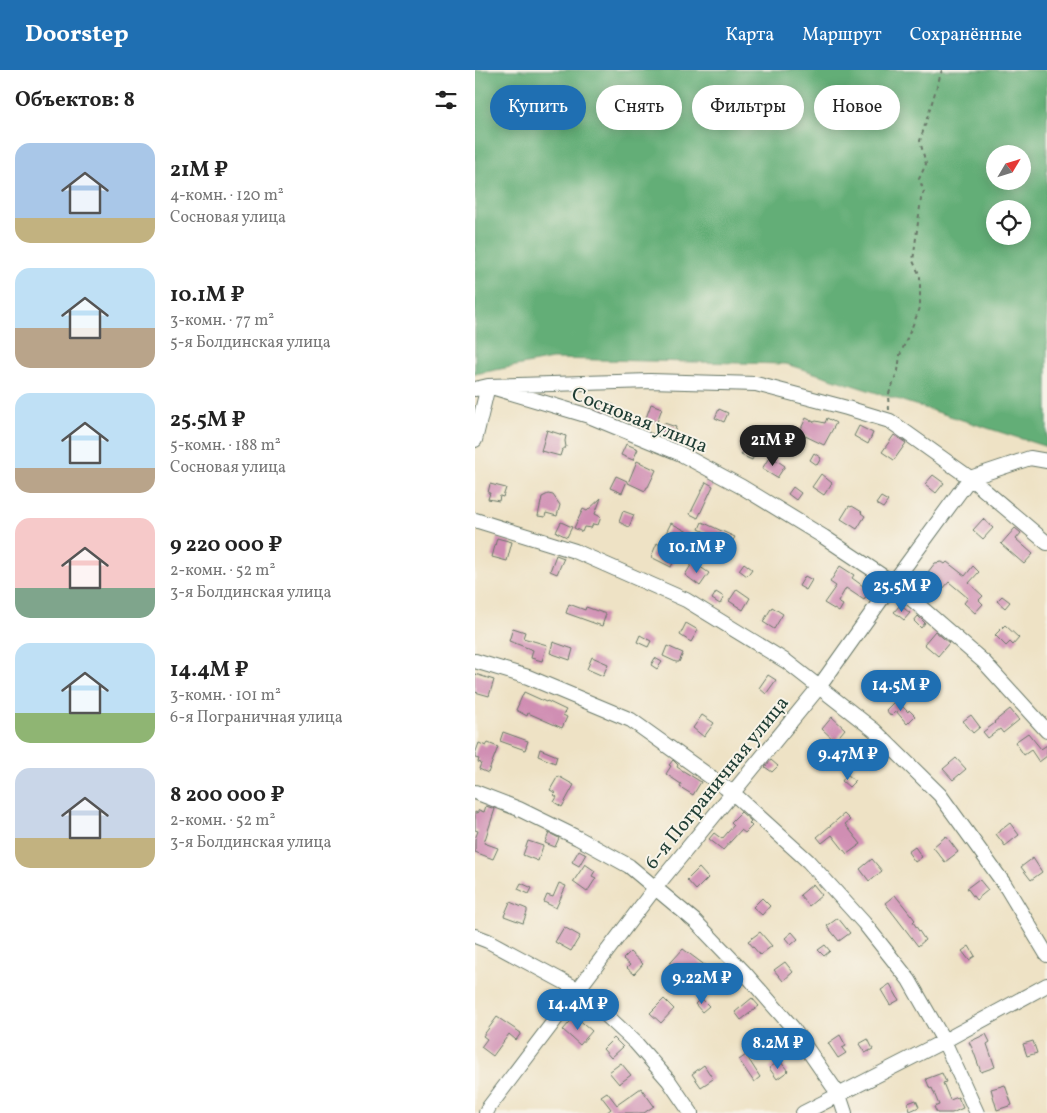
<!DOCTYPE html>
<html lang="ru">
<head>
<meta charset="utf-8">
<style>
  body { margin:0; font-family:Vollkorn,serif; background:#f6f6f6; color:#222; height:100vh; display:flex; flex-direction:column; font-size:19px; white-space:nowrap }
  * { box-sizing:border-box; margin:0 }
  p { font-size:16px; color:#767676 }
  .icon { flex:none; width:28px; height:28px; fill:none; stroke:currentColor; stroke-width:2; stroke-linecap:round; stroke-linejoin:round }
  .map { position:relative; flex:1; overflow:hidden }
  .sheet { display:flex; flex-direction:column; background:#fff; width:475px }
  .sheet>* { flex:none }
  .guide { position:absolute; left:15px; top:15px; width:475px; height:45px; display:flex; gap:10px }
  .needle { width:32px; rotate:52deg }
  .controls { position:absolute; left:511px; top:75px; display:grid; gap:10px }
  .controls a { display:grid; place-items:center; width:45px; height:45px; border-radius:50%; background:#fff; box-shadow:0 2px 12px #0003; font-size:25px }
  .price { position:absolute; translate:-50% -42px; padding:0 11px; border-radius:18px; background:#1f6fb2; color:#fff; font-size:16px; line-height:32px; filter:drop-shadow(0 1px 2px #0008) }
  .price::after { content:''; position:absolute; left:50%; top:30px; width:15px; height:11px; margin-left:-8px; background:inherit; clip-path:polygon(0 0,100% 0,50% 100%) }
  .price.current { background:#222; color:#fff }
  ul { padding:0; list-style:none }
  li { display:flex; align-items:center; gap:15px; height:125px; padding:0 15px }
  li span { display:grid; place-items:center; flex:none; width:140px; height:100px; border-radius:15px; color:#555 }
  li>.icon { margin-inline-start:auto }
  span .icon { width:60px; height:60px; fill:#fffc; stroke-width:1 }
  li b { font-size:21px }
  h2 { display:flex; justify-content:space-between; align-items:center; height:60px; padding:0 15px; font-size:21px }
  .pill { padding:0 18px; border-radius:22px; background:#fff; box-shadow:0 2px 12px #0003; font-size:18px; line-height:45px }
  .pill.current { background:#1f6fb2; color:#fff }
  header { display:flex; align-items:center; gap:30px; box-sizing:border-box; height:70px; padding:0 25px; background:#1f6fb2; color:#fff }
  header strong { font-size:24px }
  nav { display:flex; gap:28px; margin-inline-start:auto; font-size:18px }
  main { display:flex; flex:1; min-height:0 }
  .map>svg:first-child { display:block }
  .forest { fill:#63ae77; stroke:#417656; fill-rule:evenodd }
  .building { fill:#d08eb3 }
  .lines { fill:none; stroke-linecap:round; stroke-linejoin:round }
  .minor-casing { stroke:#677767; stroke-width:16 }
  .path { stroke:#677767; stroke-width:2; stroke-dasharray:4 4; stroke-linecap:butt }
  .minor { stroke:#fff; stroke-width:14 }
  .labels { text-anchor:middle; stroke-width:4; stroke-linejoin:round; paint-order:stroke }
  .street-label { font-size:20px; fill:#1f3d34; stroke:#f7f3e8 }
</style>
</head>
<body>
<header>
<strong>Doorstep</strong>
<nav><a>Карта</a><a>Маршрут</a><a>Сохранённые</a></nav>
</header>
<main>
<section class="sheet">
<h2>Объектов: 8<svg class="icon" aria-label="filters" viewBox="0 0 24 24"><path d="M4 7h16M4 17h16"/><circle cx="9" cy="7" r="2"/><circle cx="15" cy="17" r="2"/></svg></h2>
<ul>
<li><span style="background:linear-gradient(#a9c7e8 75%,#c2b280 0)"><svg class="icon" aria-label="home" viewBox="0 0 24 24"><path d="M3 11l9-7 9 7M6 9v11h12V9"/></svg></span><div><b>21M ₽</b><p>4-комн. · 120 m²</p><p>Сосновая улица</p></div></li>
<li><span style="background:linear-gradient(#bfe0f5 60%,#b9a48a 0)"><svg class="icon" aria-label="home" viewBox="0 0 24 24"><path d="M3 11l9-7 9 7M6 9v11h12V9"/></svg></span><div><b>10.1M ₽</b><p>3-комн. · 77 m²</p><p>5-я Болдинская улица</p></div></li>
<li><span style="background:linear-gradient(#bfe0f5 75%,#b9a48a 0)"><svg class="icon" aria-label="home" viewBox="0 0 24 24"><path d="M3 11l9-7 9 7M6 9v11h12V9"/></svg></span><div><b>25.5M ₽</b><p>5-комн. · 188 m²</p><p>Сосновая улица</p></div></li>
<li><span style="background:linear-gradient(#f6c9c9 70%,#7fa58c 0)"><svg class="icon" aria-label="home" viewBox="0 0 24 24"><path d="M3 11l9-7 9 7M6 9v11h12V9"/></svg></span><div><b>9 220 000 ₽</b><p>2-комн. · 52 m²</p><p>3-я Болдинская улица</p></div></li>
<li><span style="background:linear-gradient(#bfe0f5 70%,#8fb573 0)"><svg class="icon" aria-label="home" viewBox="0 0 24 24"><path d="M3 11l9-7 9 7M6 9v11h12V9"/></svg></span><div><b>14.4M ₽</b><p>3-комн. · 101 m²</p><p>6-я Пограничная улица</p></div></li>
<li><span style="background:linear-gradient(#c9d6e8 70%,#c2b280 0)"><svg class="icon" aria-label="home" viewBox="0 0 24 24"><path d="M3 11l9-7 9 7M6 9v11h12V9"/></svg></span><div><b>8 200 000 ₽</b><p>2-комн. · 52 m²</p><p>3-я Болдинская улица</p></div></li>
</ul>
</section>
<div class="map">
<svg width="572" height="1043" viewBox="0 0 572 1043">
  <rect width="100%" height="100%" fill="#f7f3e8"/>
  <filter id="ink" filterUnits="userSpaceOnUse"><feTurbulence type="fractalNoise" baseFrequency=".02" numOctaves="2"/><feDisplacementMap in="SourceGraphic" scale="10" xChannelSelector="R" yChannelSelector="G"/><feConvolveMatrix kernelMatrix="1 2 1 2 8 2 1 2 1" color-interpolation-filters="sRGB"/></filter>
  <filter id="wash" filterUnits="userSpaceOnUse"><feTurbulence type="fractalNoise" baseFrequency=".0096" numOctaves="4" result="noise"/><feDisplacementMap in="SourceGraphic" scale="20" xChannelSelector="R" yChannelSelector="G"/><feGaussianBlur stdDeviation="1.12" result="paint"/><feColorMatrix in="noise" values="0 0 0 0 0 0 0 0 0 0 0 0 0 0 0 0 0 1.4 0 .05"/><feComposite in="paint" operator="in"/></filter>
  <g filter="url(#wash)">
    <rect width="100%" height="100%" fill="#eee2c5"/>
    <path class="forest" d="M0 0H572V377L311 294 77 289 0 304ZM520 84H548V111H520ZM520 139H548V166H520Z"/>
    <g id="blocks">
      <path class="building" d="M126 330 139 335 135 344 122 338Z
        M176 334 187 338 182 352 171 348Z
        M244 339 253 343 249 352 240 348Z
        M331 348 339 352 341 351 350 353 352 348 361 353 349 375 324 363Z
        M189 353 201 357 198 367 186 363Z
        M384 356 398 363 393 374 379 366Z
        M72 360 91 366 90 371 91 377 87 380 85 386 66 381Z
        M419 365 431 373 419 390 407 382Z
        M151 374 163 379 158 390 146 385Z
        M272 374 282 379 277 390 266 385Z
        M339 383 346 388 342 395 335 390Z
        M295 386 310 396 302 408 287 399Z
        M162 391 181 400 173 417H172L170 421 153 413Z
        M346 404 357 413 349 425 337 417Z
        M458 405 469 413 461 423 450 414Z
        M141 406 152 411 147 423 135 418Z
        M231 412 238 416 223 448 215 444Z
        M15 414 31 418 28 427 25 426 24 431 13 429 15 423H13Z
        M318 417 326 423 321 430 313 424Z
        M73 424 78 425 85 435 82 446 71 443 70 447 63 446 67 427Z
        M406 427 413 431 408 438 401 434Z
        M126 428 120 444 126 447 123 455 118 454 116 458 109 457 107 462 99 458 108 439 112 441Z
        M374 436 376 437 377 436 387 442 386 443 390 446 382 459 366 449Z
        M148 441 159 445 154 457 144 452Z
        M508 449 518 458 508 469 498 460Z
        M86 452 97 457 92 467 81 462Z
        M227 452 260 467 255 475 224 459Z
        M196 453 215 463 210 472 208 471 196 497 176 487 182 473 185 475Z
        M540 458 546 463 541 469 558 484 549 494 526 474Z
        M22 468 37 472 32 491 17 487Z
        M81 485 89 488 82 504 75 501Z
        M218 492 234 503 225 516 210 505Z
        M467 492 470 494 472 492 490 506 498 496 504 502 494 513 508 526 504 530 508 534 500 543 489 533 493 528 474 512 467 520 457 511 458 508 453 502 460 493Z
        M269 493 277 499 272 506 264 500Z
        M365 496 379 505 377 508 395 521 389 530 371 518 363 532 368 535 364 542 349 533 361 516 355 512Z
        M330 506 337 510 331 520 324 516Z
        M262 519 275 528 268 540 254 531Z
        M241 522 249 527 245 534 237 529Z
        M527 526 535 532 530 538 522 531Z
        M94 534 110 540 111 537 131 544 127 556 91 543Z
        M425 535 435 543 429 550 419 542Z
        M297 537 308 544 299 559 288 552Z
        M443 546 450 553 446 558 439 551Z
        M211 553 223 560 216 572 205 565Z
        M530 555 544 568 538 575 535 572 531 576 520 565Z
        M38 558 50 562 48 568 72 575 67 591 56 588 58 580 34 571Z
        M460 561 474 573 463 586 449 574Z
        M165 565 176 571 173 577 162 572Z
        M78 572 98 579 95 590 75 583Z
        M192 576 208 583 204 592H201L188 586Z
        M117 587 133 594 128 606 112 599Z
        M180 588 187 592 182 599 176 595Z
        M0 604 19 610 14 626 0 622Z
        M293 605 301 610 291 624 284 618Z
        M49 622 71 632 72 631 91 640 88 645 92 647 87 658 53 643 52 646 41 640Z
        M421 630 433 642 434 640 440 646 432 654 421 641 416 646 411 640Z
        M535 639 544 650 528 663 525 659 513 668 508 662 520 653 519 652Z
        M227 645 239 653 229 667 218 658Z
        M496 645 505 657 498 663 488 651Z
        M357 647 370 659 360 671 347 659Z
        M28 662 53 671 50 680 25 671Z
        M553 663 566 679 572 675V686L564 692 556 680 549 685 540 672Z
        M4 673 11 676 13 673 23 677 13 703 4 699 6 693 3 692 4 689 0 688V684Z
        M65 679 82 686 80 693 63 686Z
        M481 688 491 699 478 710 468 699Z
        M198 690 203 695 202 697 226 712 218 725 205 717 206 714 191 704 196 696 194 695Z
        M296 690 303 696 297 702 290 697Z
        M372 704 380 711 374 717 367 711Z
        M83 706 99 715 87 737 79 732 82 727 79 725 81 723 75 720Z
        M11 736 20 739 9 773 23 778 18 789 0 782V769L3 761 0 760V742L2 743 4 740 9 742Z
        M266 742 276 751 274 753 277 756 270 763 266 760 248 780 234 769 239 763 247 769 259 755 256 752Z
        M369 744 375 750 370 754 386 774 372 784 357 765 347 773 342 767Z
        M535 753 544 765 530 776 521 764Z
        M74 763 84 768 80 777 70 773Z
        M471 766 483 782 470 792 458 777Z
        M53 771 68 776 63 791 48 785Z
        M440 777 447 787 440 792 433 782Z
        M104 780 111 784 104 796 97 792Z
        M558 788 567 802 556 810 546 797Z
        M397 789 407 801 394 811 385 799Z
        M110 794 120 801 117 806 121 808 112 822 98 812Z
        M224 798 233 808 221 820 212 810Z
        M504 809 513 820 501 830 492 818Z
        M46 813 57 818 54 824 43 819Z
        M84 813 91 816 81 838 69 832 72 825 78 827Z
        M338 814 347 825 334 836 325 825Z
        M420 825 440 850 438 852 450 870 443 876 410 833Z
        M287 828 295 836 287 845 278 837Z
        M35 832 52 839V842L48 853 29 846Z
        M363 848 375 863 364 871 352 856Z
        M89 857 105 866 96 881 80 872Z
        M285 862 297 876 285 885 273 871Z
        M317 862 323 869 316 875 310 868Z
        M350 875 355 881 349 886 343 880Z
        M494 876 500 886 494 890 487 881Z
        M208 879 235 899 226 911 212 900 200 912 188 901Z
        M155 882 168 894 159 904 152 898 155 895 148 889Z
        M310 892 318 902 308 911 299 900Z
        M415 914 424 930 415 935 406 920Z
        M226 928 234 936 227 942 220 934Z
        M277 928 284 936 266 950 260 942Z
        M189 929 199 939 186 953 175 943Z
        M100 946 117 961 105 975 88 960Z
        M22 947 46 963 41 970 34 964 18 986 6 977 12 969 8 966Z
        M511 964 515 972 512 974 520 997 506 1002 498 980 494 972Z
        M365 965 371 976 367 978 371 983 363 988 353 973Z
        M139 968 148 977 136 988 128 979Z
        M393 969 398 979 390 983 384 974Z
        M558 971 562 983 552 986 548 974Z
        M271 985 285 1007 279 1012 264 990Z
        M305 991 313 1001 302 1009 294 998Z
        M146 993 156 1005 144 1014 134 1002Z
        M229 995 238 1009 226 1017 217 1004Z
        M467 1003 471 1012 468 1013 475 1030 483 1027 488 1038 477 1043H462L459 1037 464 1035 457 1018 455 1019 451 1009Z
        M530 1015 537 1035 522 1040 516 1019Z
        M166 1018 179 1036 169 1043H131L136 1039 126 1026 132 1022 142 1035Z
        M441 1030 444 1037 435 1041 433 1033Z"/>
    </g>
  </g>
  <g filter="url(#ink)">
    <use href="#blocks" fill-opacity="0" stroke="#677767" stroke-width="1"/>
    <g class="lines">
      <g class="minor-casing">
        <path id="minor" d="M0 319 13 316 175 311 281 314 372 338 415 351 495 408 572 473
          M0 370 13 316 114 346 204 383 267 417 349 467 418 513 509 592 572 661
          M0 450 100 481 211 530 312 592 399 660 465 725 530 815 572 885
          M0 591 53 607 156 650 258 723 333 791 389 853 434 910 469 971 502 1043
          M0 722 44 739 103 768 154 796 221 852 269 902 317 957 364 1025 370 1043
          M0 866 13 871 104 920 160 972 194 1011 216 1043
          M11 1043 14 1037 180 818 344 617 418 513 495 408 555 388 572 391
          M328 1043 469 971 572 915"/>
      </g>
      <path class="path" d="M414 340 413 326 423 301 425 285 445 238V206L438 191 446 129 449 121 444 109 451 94 445 71 467 0"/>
      <use href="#minor" class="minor"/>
    </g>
  </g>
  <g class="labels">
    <g class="street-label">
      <text transform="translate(165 349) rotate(22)" y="7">Сосновая улица</text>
      <text transform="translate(241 712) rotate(-51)" y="7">6-я Пограничная улица</text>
    </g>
  </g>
</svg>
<div class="controls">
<a><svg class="needle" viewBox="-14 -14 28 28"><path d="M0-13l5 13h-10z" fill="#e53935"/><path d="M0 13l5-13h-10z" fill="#767676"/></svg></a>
<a><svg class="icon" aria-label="locate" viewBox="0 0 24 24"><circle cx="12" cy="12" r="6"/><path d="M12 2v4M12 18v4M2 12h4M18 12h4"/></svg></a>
</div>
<b class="price current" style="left:298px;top:397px">21M ₽</b>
<b class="price" style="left:222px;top:504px">10.1M ₽</b>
<b class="price" style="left:427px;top:543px">25.5M ₽</b>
<b class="price" style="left:426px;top:642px">14.5M ₽</b>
<b class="price" style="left:373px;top:711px">9.47M ₽</b>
<b class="price" style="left:227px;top:935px">9.22M ₽</b>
<b class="price" style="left:103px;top:961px">14.4M ₽</b>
<b class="price" style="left:303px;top:1000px">8.2M ₽</b>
<div class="guide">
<a class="pill current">Купить</a>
<a class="pill">Снять</a>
<a class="pill">Фильтры</a>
<a class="pill">Новое</a>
</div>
</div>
</main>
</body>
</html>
